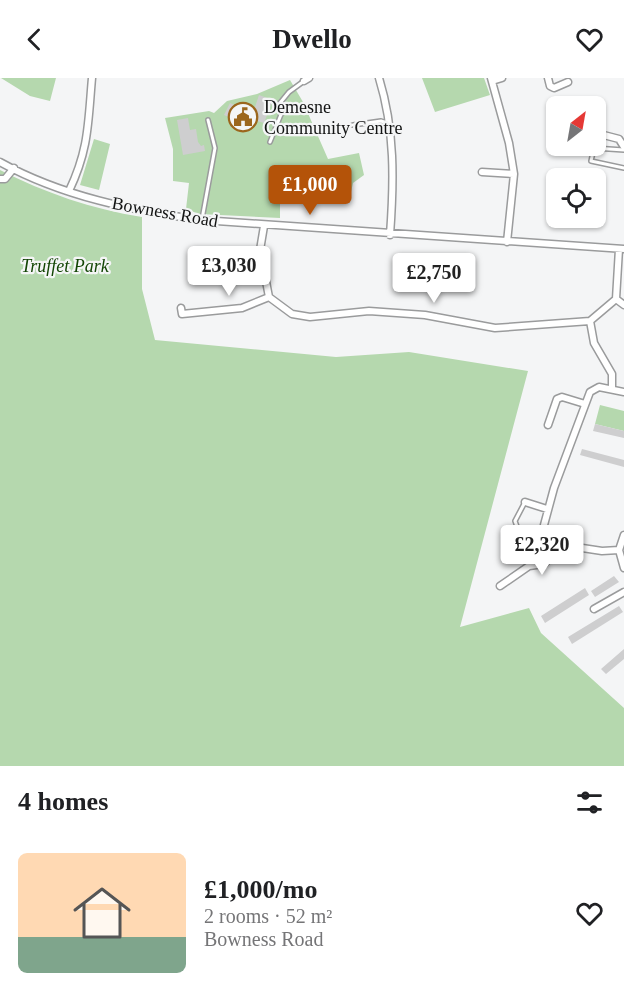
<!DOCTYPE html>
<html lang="en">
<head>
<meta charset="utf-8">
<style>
  body { margin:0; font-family:Georgia,serif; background:#f2f2f2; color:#202124; height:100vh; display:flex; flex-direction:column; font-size:22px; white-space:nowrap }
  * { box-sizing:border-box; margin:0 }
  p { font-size:20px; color:#757577 }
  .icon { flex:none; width:33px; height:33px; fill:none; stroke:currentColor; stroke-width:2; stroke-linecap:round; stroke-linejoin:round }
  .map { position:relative; height:688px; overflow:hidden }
  .side { display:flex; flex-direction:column; background:#fff; flex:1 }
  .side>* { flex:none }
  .needle { width:39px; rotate:31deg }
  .controls { position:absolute; left:546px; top:18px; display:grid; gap:12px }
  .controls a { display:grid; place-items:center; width:60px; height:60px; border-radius:9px; background:#fff; box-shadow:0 2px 4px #0004; font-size:30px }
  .price { position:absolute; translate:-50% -51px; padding:0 14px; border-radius:6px; background:#fff; color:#222; font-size:20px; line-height:39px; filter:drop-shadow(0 2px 3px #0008) }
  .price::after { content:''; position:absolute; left:50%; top:36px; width:18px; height:14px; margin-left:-9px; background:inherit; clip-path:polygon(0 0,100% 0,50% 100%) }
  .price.current { background:#b45309; color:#fff }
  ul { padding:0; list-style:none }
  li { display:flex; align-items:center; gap:18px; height:150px; padding:0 18px }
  li span { display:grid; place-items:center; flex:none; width:168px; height:120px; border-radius:9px; color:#555 }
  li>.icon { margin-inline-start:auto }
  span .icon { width:72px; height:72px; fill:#fffc; stroke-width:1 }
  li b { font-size:26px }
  h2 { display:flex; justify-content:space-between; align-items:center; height:72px; padding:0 18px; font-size:26px }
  header { display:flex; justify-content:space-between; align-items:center; height:78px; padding:0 18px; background:#fff; font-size:27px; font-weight:600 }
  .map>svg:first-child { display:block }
  .green { fill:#b5d8ae }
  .building { fill:#cececf }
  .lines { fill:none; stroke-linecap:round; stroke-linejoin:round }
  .lane-casing { stroke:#9a9b9c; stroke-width:6 }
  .street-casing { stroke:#9a9b9c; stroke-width:9 }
  .lane { stroke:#fff; stroke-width:3 }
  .street { stroke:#fff; stroke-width:6 }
  .labels { text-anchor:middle; stroke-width:4.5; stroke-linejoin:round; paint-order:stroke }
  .poi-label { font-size:18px; fill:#121313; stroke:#f4f5f6; text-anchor:start }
  .street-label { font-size:18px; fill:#121313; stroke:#f4f5f6 }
  .park-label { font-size:18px; font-style:italic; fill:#134605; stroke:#f4f5f6 }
</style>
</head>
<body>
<header><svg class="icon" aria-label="back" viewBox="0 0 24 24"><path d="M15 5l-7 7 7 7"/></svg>Dwello<svg class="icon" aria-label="heart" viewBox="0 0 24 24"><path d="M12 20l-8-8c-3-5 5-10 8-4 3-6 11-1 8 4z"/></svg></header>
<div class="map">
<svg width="624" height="688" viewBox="0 0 624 688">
  <rect width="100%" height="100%" fill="#f4f5f6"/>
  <path class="green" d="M1 0H56L50 23 30 18Z
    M422 0H484L490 17 435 34Z
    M290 2 303 24 328 81 359 75 364 97 353 105 351 114 280 111V140L199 136 186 131 189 105 173 103V71L165 40 209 33 214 35 227 23 257 16Z
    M94 61 110 66 99 112 80 107Z
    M0 92C45 115 92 131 142 139V211L155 262 336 279 409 274 528 293 460 549 529 530 541 555 624 630V688H0Z
    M600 327 624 333V353L595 346Z"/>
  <path class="building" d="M259 17 273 22 264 45 248 40 245 46 224 37 230 25 253 35Z
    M188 40 190 52 196 51 198 64 201 68 204 67 205 73 183 77 177 42Z
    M595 346 624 353V360L593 353Z
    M582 371 624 382V389L580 377Z
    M614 498 619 504 595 519 591 513Z
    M585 510 589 517 545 545 541 538Z
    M619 528 623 534 572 566 568 559Z
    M624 571V581L606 596 601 591Z"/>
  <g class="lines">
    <g class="lane-casing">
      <path id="lane" d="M353 47 381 43 387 45
        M270 64 282 34 280 25 289 14 304 3
        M624 72 594 70 591 83 624 90
        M202 141 215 70 208 42
        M519 454 515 443 525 424"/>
    </g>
    <g class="street-casing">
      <path id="street" d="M379 0C395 52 394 103 390 157
        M491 0 509 65 514 96 507 164
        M548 0 550 8 554 10 568 4
        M304 3 309 0
        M492 3 502 0
        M596 55 619 61 624 69
        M0 84C61 118 134 133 202 142L624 171
        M482 94 514 96
        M0 101H5L14 90
        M69 113C89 71 88 45 92 0
        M264 148 260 172 269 219 292 236 310 239 369 233 425 237 495 250 590 243 616 221 619 171
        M616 221 624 227
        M181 230 182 236 242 230 269 219
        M590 243 594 265 612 296V310
        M548 347 557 321 562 319 585 326
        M525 424 547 431
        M624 457 619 472 624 490
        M619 472 602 473 556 466 549 460 544 447 554 410 590 314 599 309 624 314
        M500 508 529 488 544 486 551 478 556 466
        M594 531 624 514"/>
    </g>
    <use href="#lane" class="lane"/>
    <use href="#street" class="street"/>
  </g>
  <defs>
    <g id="civic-ring" transform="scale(1.5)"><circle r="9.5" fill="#f4f5f6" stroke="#9b661d" stroke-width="1.5"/><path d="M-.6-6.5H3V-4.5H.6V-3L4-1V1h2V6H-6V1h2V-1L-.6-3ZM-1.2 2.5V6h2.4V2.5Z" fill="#9b661d"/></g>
  </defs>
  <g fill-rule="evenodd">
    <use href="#civic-ring" x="243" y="39"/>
  </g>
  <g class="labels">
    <g class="poi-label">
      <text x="264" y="35">Demesne<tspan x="264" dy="21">Community Centre</tspan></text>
    </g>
    <g class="street-label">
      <text transform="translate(165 134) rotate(10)" y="6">Bowness Road</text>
    </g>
    <g class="park-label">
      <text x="65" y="194">Truffet Park</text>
    </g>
  </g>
</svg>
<div class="controls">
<a><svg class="needle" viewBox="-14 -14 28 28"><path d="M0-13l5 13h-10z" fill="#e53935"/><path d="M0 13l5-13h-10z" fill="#757577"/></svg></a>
<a><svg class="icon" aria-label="locate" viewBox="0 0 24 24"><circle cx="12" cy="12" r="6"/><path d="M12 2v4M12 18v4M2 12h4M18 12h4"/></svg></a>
</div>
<b class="price current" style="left:310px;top:138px">£1,000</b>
<b class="price" style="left:229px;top:219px">£3,030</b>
<b class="price" style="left:434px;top:226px">£2,750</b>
<b class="price" style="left:542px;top:498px">£2,320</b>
</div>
<section class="side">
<h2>4 homes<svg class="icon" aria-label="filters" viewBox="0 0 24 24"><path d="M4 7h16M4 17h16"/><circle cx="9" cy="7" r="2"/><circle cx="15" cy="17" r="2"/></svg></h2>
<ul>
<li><span style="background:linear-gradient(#ffd9b3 70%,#7fa58c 0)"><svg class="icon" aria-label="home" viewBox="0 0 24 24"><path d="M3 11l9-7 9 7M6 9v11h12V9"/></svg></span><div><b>£1,000/mo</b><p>2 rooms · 52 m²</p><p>Bowness Road</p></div><svg class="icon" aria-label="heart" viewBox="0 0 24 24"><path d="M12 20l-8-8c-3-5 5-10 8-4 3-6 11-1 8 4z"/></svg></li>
</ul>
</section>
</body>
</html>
